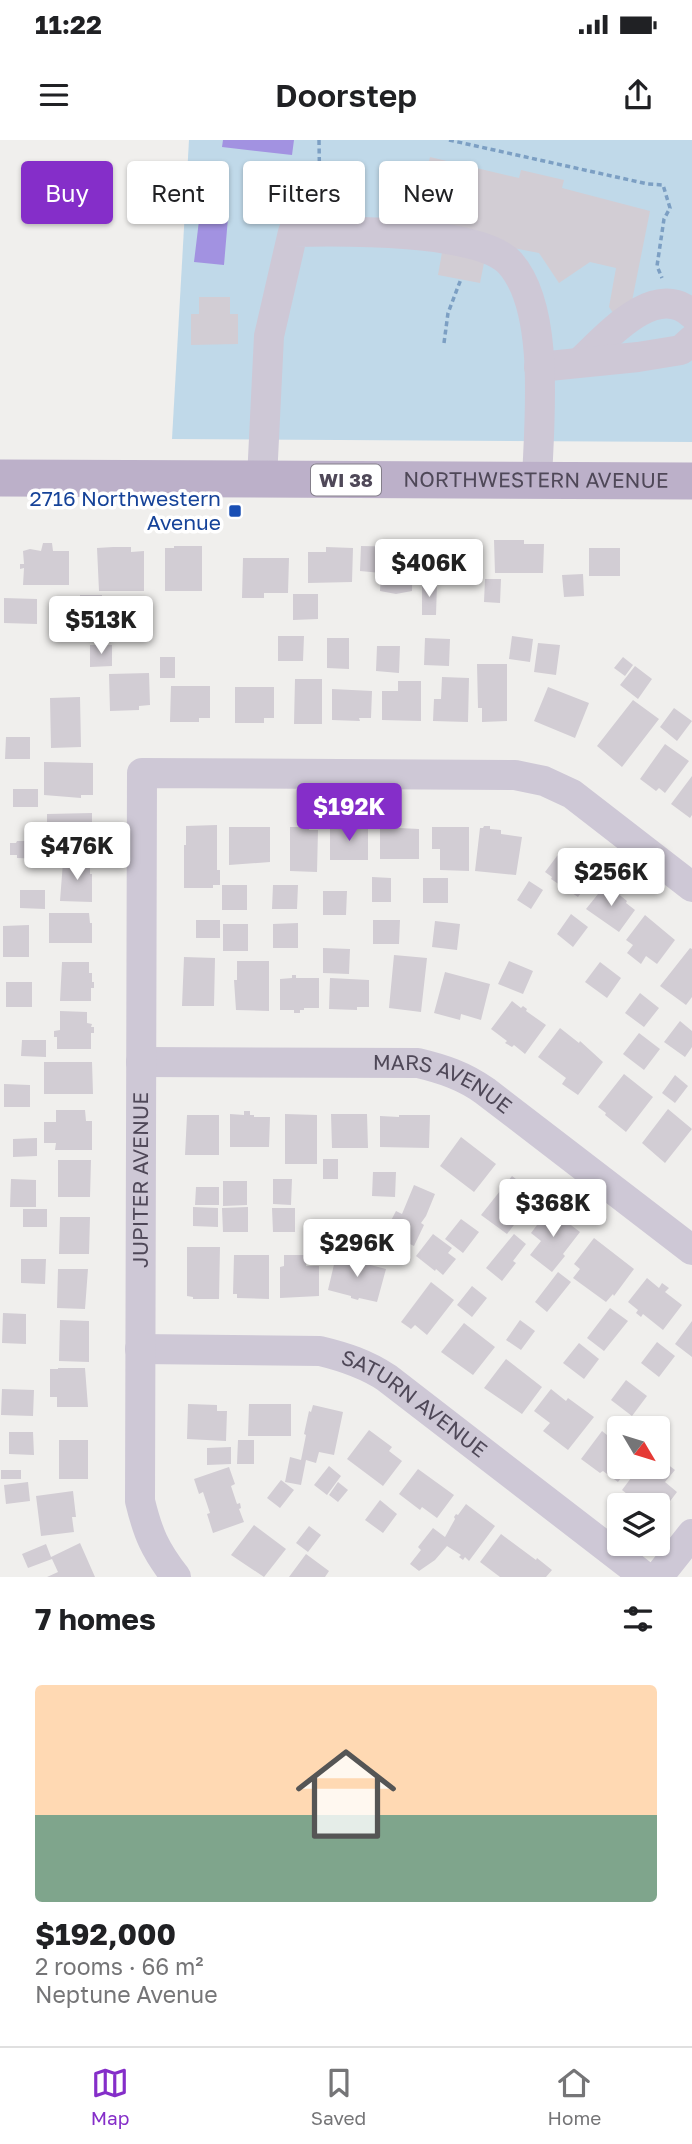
<!DOCTYPE html>
<html lang="en">
<head>
<meta charset="utf-8">
<style>
  body { margin:0; font-family:"Golos Text",sans-serif; background:#f2f2f2; color:#202124; height:100vh; display:flex; flex-direction:column; font-size:26px; white-space:nowrap }
  * { box-sizing:border-box; margin:0 }
  p { font-size:23px; color:#757577 }
  .icon { flex:none; width:38px; height:38px; fill:none; stroke:currentColor; stroke-width:2; stroke-linecap:round; stroke-linejoin:round }
  .map { position:relative; height:1437px; overflow:hidden }
  .side { display:flex; flex-direction:column; background:#fff; flex:1 }
  .side>* { flex:none }
  .hud { position:absolute; left:21px; top:21px; width:651px; height:63px; display:flex; gap:14px }
  .needle { width:46px; rotate:128deg }
  .fabs { position:absolute; left:607px; top:1276px; display:grid; gap:14px }
  .fabs a { display:grid; place-items:center; width:63px; height:63px; border-radius:7px; background:#fff; box-shadow:0 2px 5px #0004; font-size:35px }
  .price { position:absolute; translate:-50% -60px; padding:0 16px; border-radius:7px; background:#fff; color:#222; font-size:23px; line-height:46px; filter:drop-shadow(0 2px 4px #0008) }
  .price::after { content:''; position:absolute; left:50%; top:42px; width:21px; height:16px; margin-left:-10px; background:inherit; clip-path:polygon(0 0,100% 0,50% 100%) }
  .price.active { background:#852ec9; color:#fff }
  ul { padding:0; list-style:none }
  li { display:grid; align-content:center; gap:14px; height:371px; padding:0 35px }
  li span { display:grid; place-items:center; height:217px; border-radius:7px; color:#555 }
  li>.icon { margin-inline-start:auto }
  span .icon { width:126px; height:126px; fill:#fffc; stroke-width:1 }
  li b { font-size:30px }
  h2 { display:flex; justify-content:space-between; align-items:center; height:84px; padding:0 35px; font-size:30px }
  .tag { padding:0 24px; border-radius:7px; background:#fff; box-shadow:0 2px 5px #0004; font-size:24px; line-height:63px }
  .tag.active { background:#852ec9; color:#fff }
  .status { display:flex; justify-content:space-between; align-items:center; height:49px; padding:0 35px; background:#fff; direction:ltr }
  .status svg { height:19px; fill:currentColor }
  header { display:flex; justify-content:space-between; align-items:center; height:91px; padding:0 35px; background:#fff; font-size:32px; font-weight:600 }
  .dock { display:flex; justify-content:space-around; align-items:center; height:98px; border-top:2px solid #e0e0e0; background:#fff; font-size:19px; color:#757577 }
  .dock a { display:grid; justify-items:center; gap:4px }
  .dock .active { color:#852ec9 }
  .map>svg:first-child { display:block }
  .green { fill:#c0d9e9 }
  .water { fill:#a292e1 }
  .building { fill:#d2cdd4 }
  .lines { fill:none; stroke-linecap:round; stroke-linejoin:round }
  .path { stroke:#7c9fc3; stroke-width:3.5; stroke-dasharray:5 3.5; stroke-linecap:butt }
  .minor { stroke:#cec8d6; stroke-width:30 }
  .major { stroke:#bcb0c9; stroke-width:37 }
  .transit-dot { fill:#1a4fb4; stroke:#fff; stroke-width:2.5 }
  .labels { text-anchor:middle; stroke-width:7; stroke-linejoin:round; paint-order:stroke }
  .shield { fill:#fff; stroke:#847f8a; stroke-width:2 }
  .shield-label { font-size:19px; font-weight:bold; fill:#4f4858 }
  .street-label { font-size:21px; fill:#4f4858; stroke:#fff }
  .transit-label { font-size:21px; fill:#164399; stroke:#fff; text-anchor:end }
</style>
</head>
<body>
<div class="status"><b>11:22</b><svg viewBox="0 0 49 12"><path d="M0 12V9h3v3zM5 12V6h3v6zM10 12V3h3v9zM15 12V0h3v12zM26 1h20v11H26zM47 4h2v5h-2z"/></svg></div>
<header><svg class="icon" aria-label="menu" viewBox="0 0 24 24"><path d="M4 6h16M4 12h16M4 18h16"/></svg>Doorstep<svg class="icon" aria-label="share" viewBox="0 0 24 24"><path d="M12 15V3M7 8l5-5 5 5M5 13v7h14v-7"/></svg></header>
<div class="map">
<svg width="692" height="1437" viewBox="0 0 692 1437">
  <rect width="100%" height="100%" fill="#f0efed"/>
  <path class="green" d="M189 0H692V302L172 299Z"/>
  <path class="water" d="M223 0H294L292 15 222 7Z
    M201 64 229 66 224 125 194 122Z"/>
  <path class="building" d="M430 17 519 38 521 30 564 40 562 48 650 71 632 161 620 183 609 167 616 128 590 122 559 143 539 113 488 103 480 143 438 135 447 84 399 75 408 25 427 29Z
    M199 157H230V174H238V204L191 205V174H199Z
    M494 400H524V404H544L543 433H495Z
    M43 403H52L53 411H69V445H23L24 428 20 429V424H24L23 411 30 409 41 411Z
    M434 404 480 405 479 437 433 436Z
    M174 406H202V451H165V408H174Z
    M361 406 413 407 412 451 396 454 380 451 381 433 360 431Z
    M113 407H131V412L144 411V451H99L97 408Z
    M326 407 353 408 352 442 308 443V412H326Z
    M589 408H620V436H589Z
    M243 418H289L288 453H264V458H242Z
    M583 434 584 456 564 457 562 435Z
    M485 439H501L500 463 484 462Z
    M422 444H437L436 475H422Z
    M293 454H318V479L293 480Z
    M80 455H102V482L79 481Z
    M4 458 37 459V484L4 483Z
    M278 496H304L303 521H278Z
    M512 496 533 499 530 522 509 519Z
    M327 498H349V529L327 528Z
    M425 498 450 499 449 526 424 525Z
    M538 503 560 505 556 535 534 532Z
    M90 505H112V526L90 527Z
    M377 506H400L399 533 376 531Z
    M160 517H175V538H160Z
    M623 517 633 525 625 536 614 528Z
    M477 524H507V581L482 582V568H478Z
    M635 526 652 539 638 559 620 545Z
    M149 533 150 565 139 566V570L110 571 109 534Z
    M442 537 469 538 468 582 433 581 434 559H441Z
    M295 539H322V584H294Z
    M398 541H421V581L382 580V551H398Z
    M171 546H210V578H199V582H170Z
    M235 547H274V578H264V583H235Z
    M548 547 589 563 575 598 534 581Z
    M332 549 372 551 371 578H359L360 581 332 580Z
    M80 557 81 607 51 608 50 558Z
    M633 560 659 579 622 627 597 606Z
    M674 568 692 581 677 601 660 587Z
    M6 597H30V619H5Z
    M665 604 689 621 665 653 659 648 656 651 640 639Z
    M44 622 93 623V655H81V658L44 655Z
    M692 636V675L690 678 671 664Z
    M13 649H38V667H13Z
    M92 673V705H85V707H62V704H47V674Z
    M217 685V730H220V745H213V748H184V705H186V686Z
    M347 686H368V720H330V688H347Z
    M484 686H490V689L501 690V694L522 697 516 735 475 731 480 688H483Z
    M229 687H270V722L229 725Z
    M290 687H309V690H318L317 732 290 731Z
    M380 687 419 689V719H380Z
    M432 687H469V731L440 730V709H432Z
    M17 701H42V719L17 718V715H10V703H16Z
    M564 711 594 736 578 757 551 739 552 737 545 732 560 712 563 713Z
    M63 722H90V734H92V762L60 761Z
    M372 737 391 738V762H372Z
    M423 738H448V763H423Z
    M529 741 543 750 531 769 517 760Z
    M606 744 627 761 626 763 635 770 619 792 586 769Z
    M222 745H247V770H222Z
    M273 745H298L297 769H272Z
    M20 750H45V769L20 768Z
    M323 751H347L346 775H323Z
    M49 773H89L90 783H92V803H49Z
    M571 774 588 787 573 807 557 794Z
    M645 775 675 800 657 824 646 816 641 824 627 813 633 805 626 800Z
    M196 780H220V798H196Z
    M373 780H400L399 804H373Z
    M435 781 460 784 457 810 432 807Z
    M298 783V808H273V784Z
    M223 784H248V811H223Z
    M29 785V817H3V786Z
    M323 808 350 809 349 834 323 833Z
    M690 808 692 809V857L686 865 660 846Z
    M394 815 427 818 421 872 389 868Z
    M184 817 215 818 214 866H182Z
    M237 821H269V871L236 870 234 840H237Z
    M509 821 533 831 523 854 498 844Z
    M62 822H89V833H92V842H94V848H91V861H60Z
    M600 822 621 838 607 858 585 842Z
    M445 832 490 844 481 880 461 874 460 880 434 873Z
    M292 835H296V838H319V868H304V870H300V873H294V870H280V839L292 838Z
    M330 838 369 840V867H357V870L329 869Z
    M6 842H32V867H6Z
    M640 853 659 868 644 887 625 873Z
    M512 861 521 868 523 866 527 869 526 871 546 885 525 914 514 905 512 907 505 903 507 901 491 889Z
    M60 871 87 872V883L92 884 91 887H94V893H91V909H57V897H54V891L60 890Z
    M680 881 692 891V907L685 917 664 902Z
    M560 888 579 903 580 901 603 922 578 955 562 944 566 938 538 917Z
    M639 893 660 909 644 930 623 914Z
    M22 900H46V917L21 916Z
    M44 922H92L93 954H44Z
    M624 934 653 957 626 992 605 975 606 973 598 967Z
    M675 935 688 946 675 963 662 953Z
    M4 944 30 945V967H4Z
    M668 969 692 989 665 1023 642 1003Z
    M56 970H85L86 981H92V1010H55L56 1003H44V982H56Z
    M244 971H250V975H254V977H270L269 1007H230V974L244 975Z
    M285 974 317 975V1024H285Z
    M331 974H367L368 1008H332Z
    M187 975H219V1015H185Z
    M399 975H430L429 1008 380 1007V976L399 977Z
    M461 997 496 1024 474 1052 440 1026Z
    M37 998V1016L13 1017V999Z
    M323 1019H338V1039H323Z
    M58 1020H91L90 1057H58Z
    M373 1032H396L395 1057 372 1056Z
    M512 1036 537 1055 507 1094 481 1075Z
    M11 1039 36 1040V1067H10Z
    M273 1039H292L291 1065 273 1064Z
    M223 1041H247V1065L223 1066Z
    M414 1045 435 1054 426 1076 421 1083 424 1085 414 1106 385 1092 396 1071 402 1074Z
    M196 1047H219V1065H195Z
    M549 1066 559 1072 568 1080 567 1082 580 1092 563 1114 565 1116 552 1132 530 1115 541 1101 531 1093 546 1073 544 1071Z
    M193 1067 218 1068V1087L193 1086Z
    M248 1067V1092H223L222 1068Z
    M272 1068H295V1092H273Z
    M23 1069H47V1087H23Z
    M60 1077H90L89 1114H59Z
    M461 1079 479 1092 463 1113 445 1099Z
    M433 1094 452 1108 448 1113 456 1119 443 1135 436 1129 435 1131 416 1116Z
    M514 1094 526 1104 513 1121 516 1123 502 1141 486 1128Z
    M594 1098 634 1129 614 1156 613 1154 606 1162 573 1138 580 1129 574 1124Z
    M187 1107H220L219 1159H193V1157L187 1156Z
    M234 1115H269V1159L237 1158V1154H233Z
    M284 1115H306V1126H319V1156L280 1158V1127L284 1126Z
    M336 1116 386 1129 377 1162 359 1158 358 1160 351 1158V1156L328 1150Z
    M21 1119H46L45 1144 21 1143Z
    M58 1129H88L85 1169 57 1168Z
    M558 1132 571 1142 547 1172 535 1162Z
    M647 1138 659 1148 662 1143 669 1148 665 1152 682 1165 663 1190 643 1174 641 1177 636 1173 638 1170 628 1162Z
    M431 1142 454 1160 427 1195 415 1185 411 1189 401 1182Z
    M472 1146 487 1158 472 1177 457 1165Z
    M610 1168 628 1181 604 1211 587 1198Z
    M3 1173 26 1174V1204L2 1203Z
    M60 1180 89 1181V1222L59 1221Z
    M520 1180 535 1191 521 1210 506 1200Z
    M692 1181V1217L675 1204Z
    M464 1183 495 1207 473 1235 441 1212Z
    M657 1202 675 1216 659 1237 641 1223Z
    M579 1203 599 1219 584 1239 563 1223Z
    M506 1219 542 1247 522 1274 484 1248Z
    M58 1228H85L88 1267H57V1257H50V1229H58Z
    M626 1240 647 1256 632 1276 611 1260Z
    M2 1249 34 1250 33 1276 1 1275Z
    M551 1249 566 1261 568 1258 594 1277 568 1310 543 1291 550 1283 534 1271Z
    M188 1264 217 1265V1271H227L226 1301 187 1299Z
    M249 1264H291V1296H248Z
    M313 1265 343 1272 334 1315 319 1312 316 1323 306 1320 301 1345 285 1342 290 1317 301 1320 306 1295 304 1294 309 1271 311 1272Z
    M617 1281 626 1288H620V1326H630L618 1342 603 1331 600 1333 581 1319 602 1291 607 1295Z
    M369 1290 392 1307 389 1311 402 1321 383 1346 347 1319Z
    M9 1292H33L34 1315 9 1314Z
    M59 1300H88V1339H59Z
    M238 1300H254V1324H237Z
    M231 1307V1324L207 1325V1308Z
    M658 1317 675 1330 665 1342 677 1352 658 1377V1365H641L622 1350 640 1326H658Z
    M329 1326 341 1336 327 1355 314 1345Z
    M229 1327 235 1344 231 1346 237 1364 240 1363 241 1368 239 1369 244 1382 213 1393 207 1374 210 1373 203 1352 199 1354 194 1339Z
    M418 1329 454 1355 437 1378 422 1367 420 1370 399 1354Z
    M1 1330H21V1339H1Z
    M281 1340 294 1350 280 1368 267 1358Z
    M28 1342 30 1361 6 1364 4 1345Z
    M338 1342 348 1350 338 1362 329 1355Z
    M73 1351 76 1377H72L74 1392 41 1396 36 1356Z
    M380 1360 397 1374 383 1393 365 1380Z
    M466 1364 495 1386 469 1421 465 1417 463 1420 459 1417 461 1415 447 1406 435 1420 419 1431 410 1424 421 1410 418 1407 433 1388 445 1397 455 1379 454 1377 456 1374 458 1375Z
    M254 1385 286 1409 264 1437 231 1415Z
    M309 1386 321 1395 308 1412 296 1403Z
    M501 1394 536 1420 537 1418 552 1430 546 1437H500L480 1422Z
    M80 1403 95 1437H47L58 1432 52 1419 28 1428 22 1414 46 1404 51 1417Z
    M306 1414 329 1431 325 1437H289Z"/>
  <g class="lines">
    <path class="path" d="M319 0 320 68
      M449 0 648 44 663 45 670 68 664 79 657 126 662 138
      M444 203 448 173 461 139"/>
    <g class="minor">
      <path d="M580 222C606 198 655 140 692 174"/>
      <path d="M539 227 638 217 681 210 692 200"/>
      <path d="M262 339 269 196 293 92C339 91 480 89 510 123 551 169 539 282 537 340"/>
      <path id="s1" d="M141 922 418 923C443 929 464 936 485 951L692 1110"/>
      <path id="s2" d="M140 1209 320 1211C345 1217 366 1224 387 1238L645 1437"/>
      <path id="s3" d="M176 1437C155 1410 148 1394 140 1361L142 633 515 635 544 641 572 654 692 747"/>
      <path d="M658 1437 692 1394"/>
    </g>
    <path class="major" id="s4" d="M0 338 692 341"/>
  </g>
  <rect class="transit-dot" x="228" y="364" width="14" height="14" rx="3.5"/>
  <g class="labels">
    <rect class="shield" x="311" y="324.5" width="70" height="31" rx="5"/>
    <g class="shield-label">
      <text x="346" y="347">WI 38</text>
    </g>
    <g class="street-label">
      <text dy="7" stroke="none"><textPath href="#s4" startOffset="536">NORTHWESTERN AVENUE</textPath></text>
      <text dy="7" stroke="none"><textPath href="#s1" startOffset="306">MARS AVENUE</textPath></text>
      <text dy="7" stroke="none"><textPath href="#s3" startOffset="406">JUPITER AVENUE</textPath></text>
      <text dy="7" stroke="none"><textPath href="#s2" startOffset="289">SATURN AVENUE</textPath></text>
    </g>
    <g class="transit-label">
      <text x="221" y="366">2716 Northwestern<tspan x="221" dy="24">Avenue</tspan></text>
    </g>
  </g>
</svg>
<div class="fabs">
<a><svg class="needle" viewBox="-14 -14 28 28"><path d="M0-13l5 13h-10z" fill="#e53935"/><path d="M0 13l5-13h-10z" fill="#757577"/></svg></a>
<a><svg class="icon" aria-label="layers" viewBox="0 0 24 24"><path d="M12 4l9 5-9 5-9-5zM3 14l9 5 9-5"/></svg></a>
</div>
<b class="price" style="left:429px;top:459px">$406K</b>
<b class="price" style="left:101px;top:516px">$513K</b>
<b class="price active" style="left:349px;top:703px">$192K</b>
<b class="price" style="left:77px;top:742px">$476K</b>
<b class="price" style="left:611px;top:768px">$256K</b>
<b class="price" style="left:553px;top:1099px">$368K</b>
<b class="price" style="left:357px;top:1139px">$296K</b>
<div class="hud">
<a class="tag active">Buy</a>
<a class="tag">Rent</a>
<a class="tag">Filters</a>
<a class="tag">New</a>
</div>
</div>
<section class="side">
<h2>7 homes<svg class="icon" aria-label="filters" viewBox="0 0 24 24"><path d="M4 7h16M4 17h16"/><circle cx="9" cy="7" r="2"/><circle cx="15" cy="17" r="2"/></svg></h2>
<ul>
<li><span style="background:linear-gradient(#ffd9b3 60%,#7fa58c 0)"><svg class="icon" aria-label="home" viewBox="0 0 24 24"><path d="M3 11l9-7 9 7M6 9v11h12V9"/></svg></span><div><b>$192,000</b><p>2 rooms · 66 m²</p><p>Neptune Avenue</p></div></li>
</ul>
</section>
<nav class="dock">
<a class="active"><svg class="icon" aria-label="map" viewBox="0 0 24 24"><path d="M3 6l6-2 6 2 6-2v14l-6 2-6-2-6 2zM9 4v14M15 6v14"/></svg>Map</a>
<a><svg class="icon" aria-label="saved" viewBox="0 0 24 24"><path d="M7 4h10v16l-5-4-5 4z"/></svg>Saved</a>
<a><svg class="icon" aria-label="home" viewBox="0 0 24 24"><path d="M3 11l9-7 9 7M6 9v11h12V9"/></svg>Home</a>
</nav>
</body>
</html>
